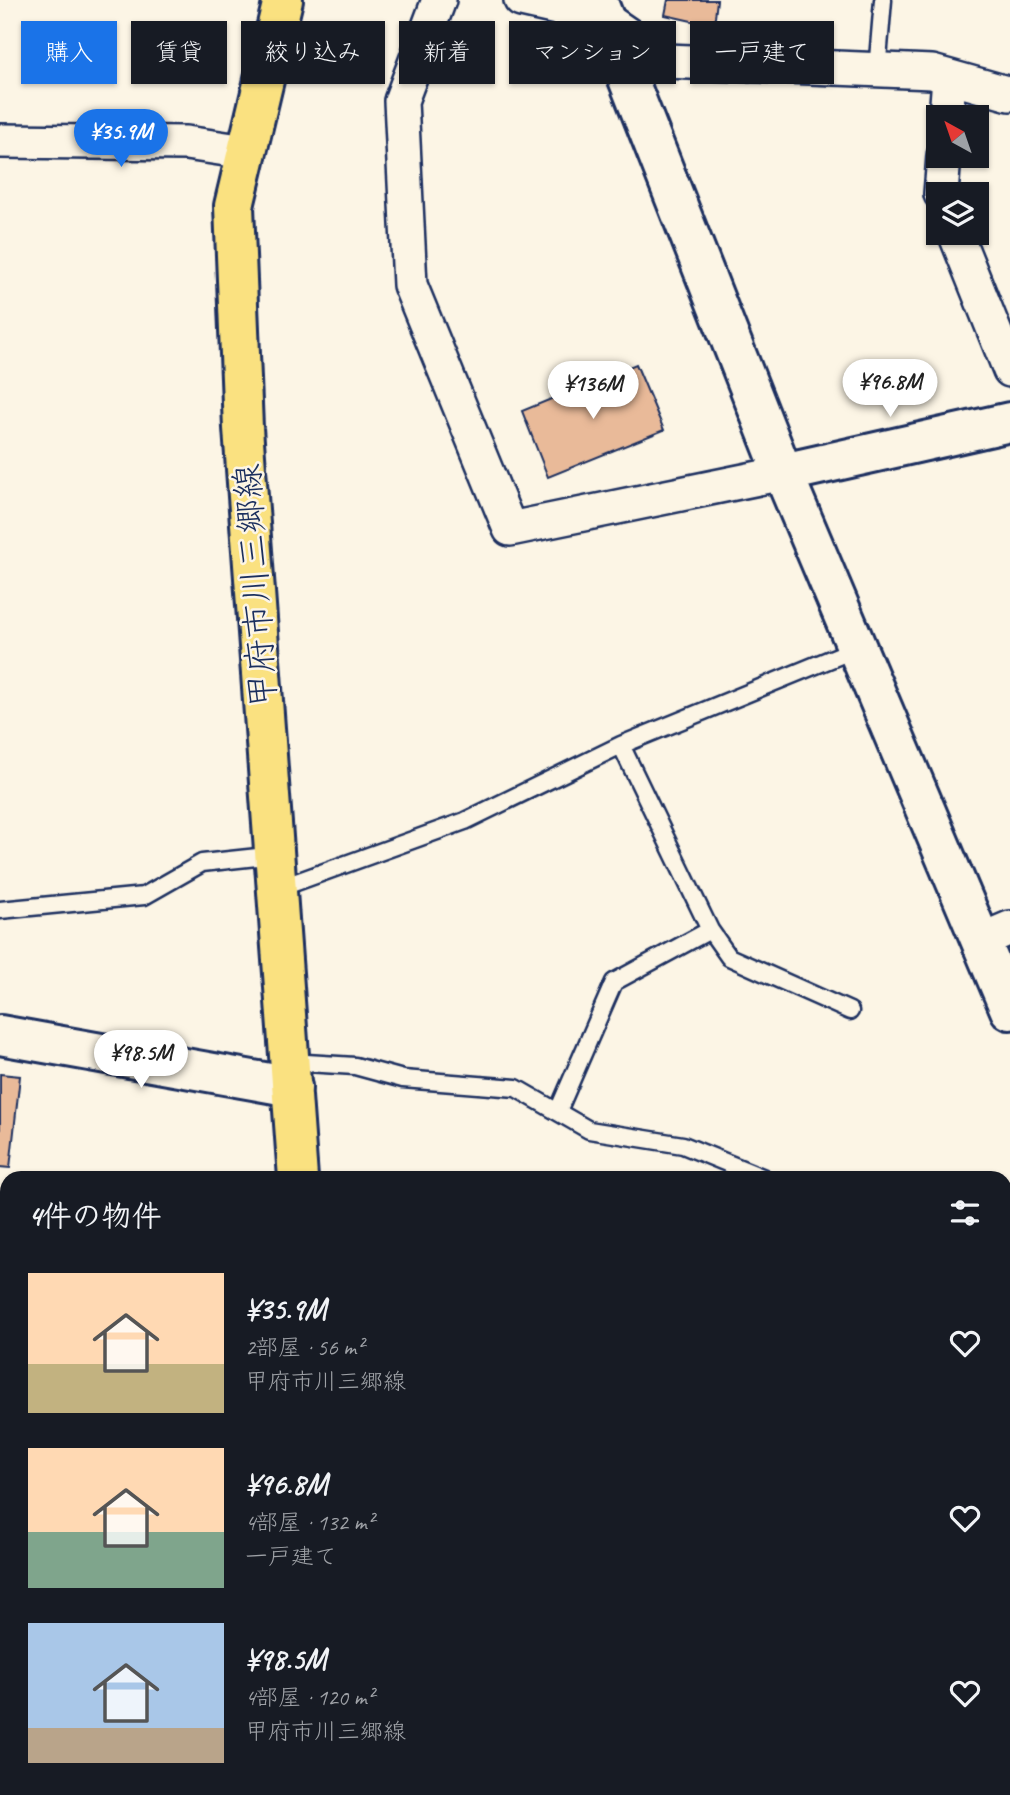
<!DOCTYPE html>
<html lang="ja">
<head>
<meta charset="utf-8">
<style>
  body { margin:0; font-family:Caveat,"Klee One",sans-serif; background:#20242c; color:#f1f3f6; height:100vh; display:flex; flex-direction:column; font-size:26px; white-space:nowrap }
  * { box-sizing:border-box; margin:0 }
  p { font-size:23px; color:#9ea1a6 }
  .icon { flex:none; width:38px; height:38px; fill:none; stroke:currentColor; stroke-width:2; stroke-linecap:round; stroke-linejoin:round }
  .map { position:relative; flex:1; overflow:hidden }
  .sheet { position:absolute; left:0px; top:1171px; width:1012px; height:625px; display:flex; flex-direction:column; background:#171b24; border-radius:21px 21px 0 0; box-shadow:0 2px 5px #0004 }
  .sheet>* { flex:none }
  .guide { position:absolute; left:21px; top:21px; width:970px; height:63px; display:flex; gap:14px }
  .needle { width:46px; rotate:320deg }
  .fabs { position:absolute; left:926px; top:105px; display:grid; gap:14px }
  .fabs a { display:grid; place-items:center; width:63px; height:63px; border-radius:0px; background:#171b24; box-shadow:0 2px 5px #0004; font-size:35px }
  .price { position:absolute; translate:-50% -60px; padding:0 16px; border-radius:24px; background:#fff; color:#222; font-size:23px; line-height:46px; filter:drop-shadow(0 2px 4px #0008) }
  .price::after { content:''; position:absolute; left:50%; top:42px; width:21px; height:16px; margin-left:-10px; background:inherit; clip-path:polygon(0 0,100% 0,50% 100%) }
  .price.current { background:#1a73e8; color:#fff }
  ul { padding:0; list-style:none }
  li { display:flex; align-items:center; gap:21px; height:175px; padding:0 28px }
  li span { display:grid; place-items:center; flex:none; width:196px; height:140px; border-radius:0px; color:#555 }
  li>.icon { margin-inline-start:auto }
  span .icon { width:84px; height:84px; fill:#fffc; stroke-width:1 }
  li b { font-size:30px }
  h2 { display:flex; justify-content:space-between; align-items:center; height:84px; padding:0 28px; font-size:30px }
  .pill { padding:0 24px; border-radius:0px; background:#171b24; box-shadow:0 2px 5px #0004; font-size:24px; line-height:63px }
  .pill.current { background:#1a73e8; color:#fff }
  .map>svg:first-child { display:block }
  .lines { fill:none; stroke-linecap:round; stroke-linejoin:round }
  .stream { stroke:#5e92b3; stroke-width:9 }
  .building { fill:#e9ba99; stroke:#1b2f5e; stroke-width:2 }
  .lane-casing { stroke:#1b2f5e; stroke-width:21 }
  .street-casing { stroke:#1b2f5e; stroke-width:38 }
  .secondary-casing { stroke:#1b2f5e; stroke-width:44 }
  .primary-casing { stroke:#1b2f5e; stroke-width:44 }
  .lane { stroke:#fcf5e5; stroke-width:16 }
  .street { stroke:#fcf5e5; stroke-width:33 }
  .secondary { stroke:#fcf5e5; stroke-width:38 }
  .primary { stroke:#fae180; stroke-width:38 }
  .labels { text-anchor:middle; stroke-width:5; stroke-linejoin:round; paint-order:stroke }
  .street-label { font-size:35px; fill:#1b2f5e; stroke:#fcf5e5 }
</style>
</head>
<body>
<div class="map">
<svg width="1010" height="1795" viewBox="0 0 1010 1795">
  <rect width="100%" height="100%" fill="#fcf5e5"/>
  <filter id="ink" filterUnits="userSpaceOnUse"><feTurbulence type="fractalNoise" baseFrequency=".0143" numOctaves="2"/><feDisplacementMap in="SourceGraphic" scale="14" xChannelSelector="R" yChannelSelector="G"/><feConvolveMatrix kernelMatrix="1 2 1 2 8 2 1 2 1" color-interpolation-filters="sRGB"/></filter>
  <g filter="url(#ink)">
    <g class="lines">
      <path class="stream" d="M0 1350 7 1358
        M0 1401 7 1392"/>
    </g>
    <path class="building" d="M668 0H717L714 26 665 15Z
      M636 364 664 430 548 477 522 411Z
      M0 1074 20 1076 10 1168 0 1167Z"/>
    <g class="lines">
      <g class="lane-casing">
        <path id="lane" d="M877 71 883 0
          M621 745 710 930 729 957 850 1011
          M277 889 465 821 621 745 855 649
          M0 910 144 896 202 863 275 855
          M290 1062 355 1066 403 1079 516 1088 589 1130 683 1145 764 1178
          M558 1111 614 982 710 930
          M1004 1194H1010
          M0 1290 7 1294
          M1004 1390 1010 1393
          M1004 1658 1010 1662"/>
      </g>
      <g class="street-casing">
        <path id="street" d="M439 0 401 101 410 285 510 529 783 473
          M521 0 605 19 666 61 932 72 1010 94
          M946 117 949 77
          M0 141 186 143 246 152
          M941 194 944 156
          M955 233 1010 370
          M982 940 1010 928
          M0 1621 7 1622
          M1004 1682H1010
          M538 1788 549 1795"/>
      </g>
      <g class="secondary-casing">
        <path id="secondary" d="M597 0 783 473 1010 1010
          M783 473 1010 422
          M0 1035 292 1087"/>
      </g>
      <g class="primary-casing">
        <path id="primary" d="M283 0 234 206 243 428 298 1178
          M341 1788 342 1795"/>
      </g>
      <use href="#lane" class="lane"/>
      <use href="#street" class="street"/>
      <use href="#secondary" class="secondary"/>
      <use href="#primary" class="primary"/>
    </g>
  </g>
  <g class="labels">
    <g class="street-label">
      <text transform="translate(255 586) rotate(-94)" y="12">甲府市川三郷線</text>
    </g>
  </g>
</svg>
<div class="fabs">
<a><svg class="needle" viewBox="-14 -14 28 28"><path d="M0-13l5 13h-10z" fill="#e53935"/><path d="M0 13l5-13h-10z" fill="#9ea1a6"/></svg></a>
<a><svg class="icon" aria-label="layers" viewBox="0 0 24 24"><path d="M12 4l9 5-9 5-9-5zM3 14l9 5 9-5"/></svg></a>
</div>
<b class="price current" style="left:121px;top:169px">¥35.9M</b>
<b class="price" style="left:890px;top:419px">¥96.8M</b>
<b class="price" style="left:593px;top:421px">¥136M</b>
<b class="price" style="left:141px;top:1090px">¥98.5M</b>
<div class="guide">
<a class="pill current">購入</a>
<a class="pill">賃貸</a>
<a class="pill">絞り込み</a>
<a class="pill">新着</a>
<a class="pill">マンション</a>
<a class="pill">一戸建て</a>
</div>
<section class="sheet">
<h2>4件の物件<svg class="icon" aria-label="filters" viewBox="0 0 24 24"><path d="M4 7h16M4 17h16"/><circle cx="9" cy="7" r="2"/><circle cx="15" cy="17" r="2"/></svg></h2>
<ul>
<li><span style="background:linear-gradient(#ffd9b3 65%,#c2b280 0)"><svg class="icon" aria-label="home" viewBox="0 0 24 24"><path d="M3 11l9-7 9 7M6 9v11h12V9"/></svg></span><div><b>¥35.9M</b><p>2部屋 · 56 m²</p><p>甲府市川三郷線</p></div><svg class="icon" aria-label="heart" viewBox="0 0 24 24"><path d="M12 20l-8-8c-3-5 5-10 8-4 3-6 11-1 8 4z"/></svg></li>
<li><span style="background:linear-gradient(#ffd9b3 60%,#7fa58c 0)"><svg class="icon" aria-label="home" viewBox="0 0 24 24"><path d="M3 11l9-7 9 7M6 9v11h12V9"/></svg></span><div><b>¥96.8M</b><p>4部屋 · 132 m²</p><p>一戸建て</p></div><svg class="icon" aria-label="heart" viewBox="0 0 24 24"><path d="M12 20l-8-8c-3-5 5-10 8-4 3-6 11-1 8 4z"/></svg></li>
<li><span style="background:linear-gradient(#a9c7e8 75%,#b9a48a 0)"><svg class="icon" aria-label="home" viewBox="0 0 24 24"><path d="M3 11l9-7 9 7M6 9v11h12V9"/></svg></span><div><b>¥98.5M</b><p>4部屋 · 120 m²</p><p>甲府市川三郷線</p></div><svg class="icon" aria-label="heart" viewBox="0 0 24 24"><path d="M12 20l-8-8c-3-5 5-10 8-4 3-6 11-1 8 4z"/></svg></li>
</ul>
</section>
</div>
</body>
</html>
